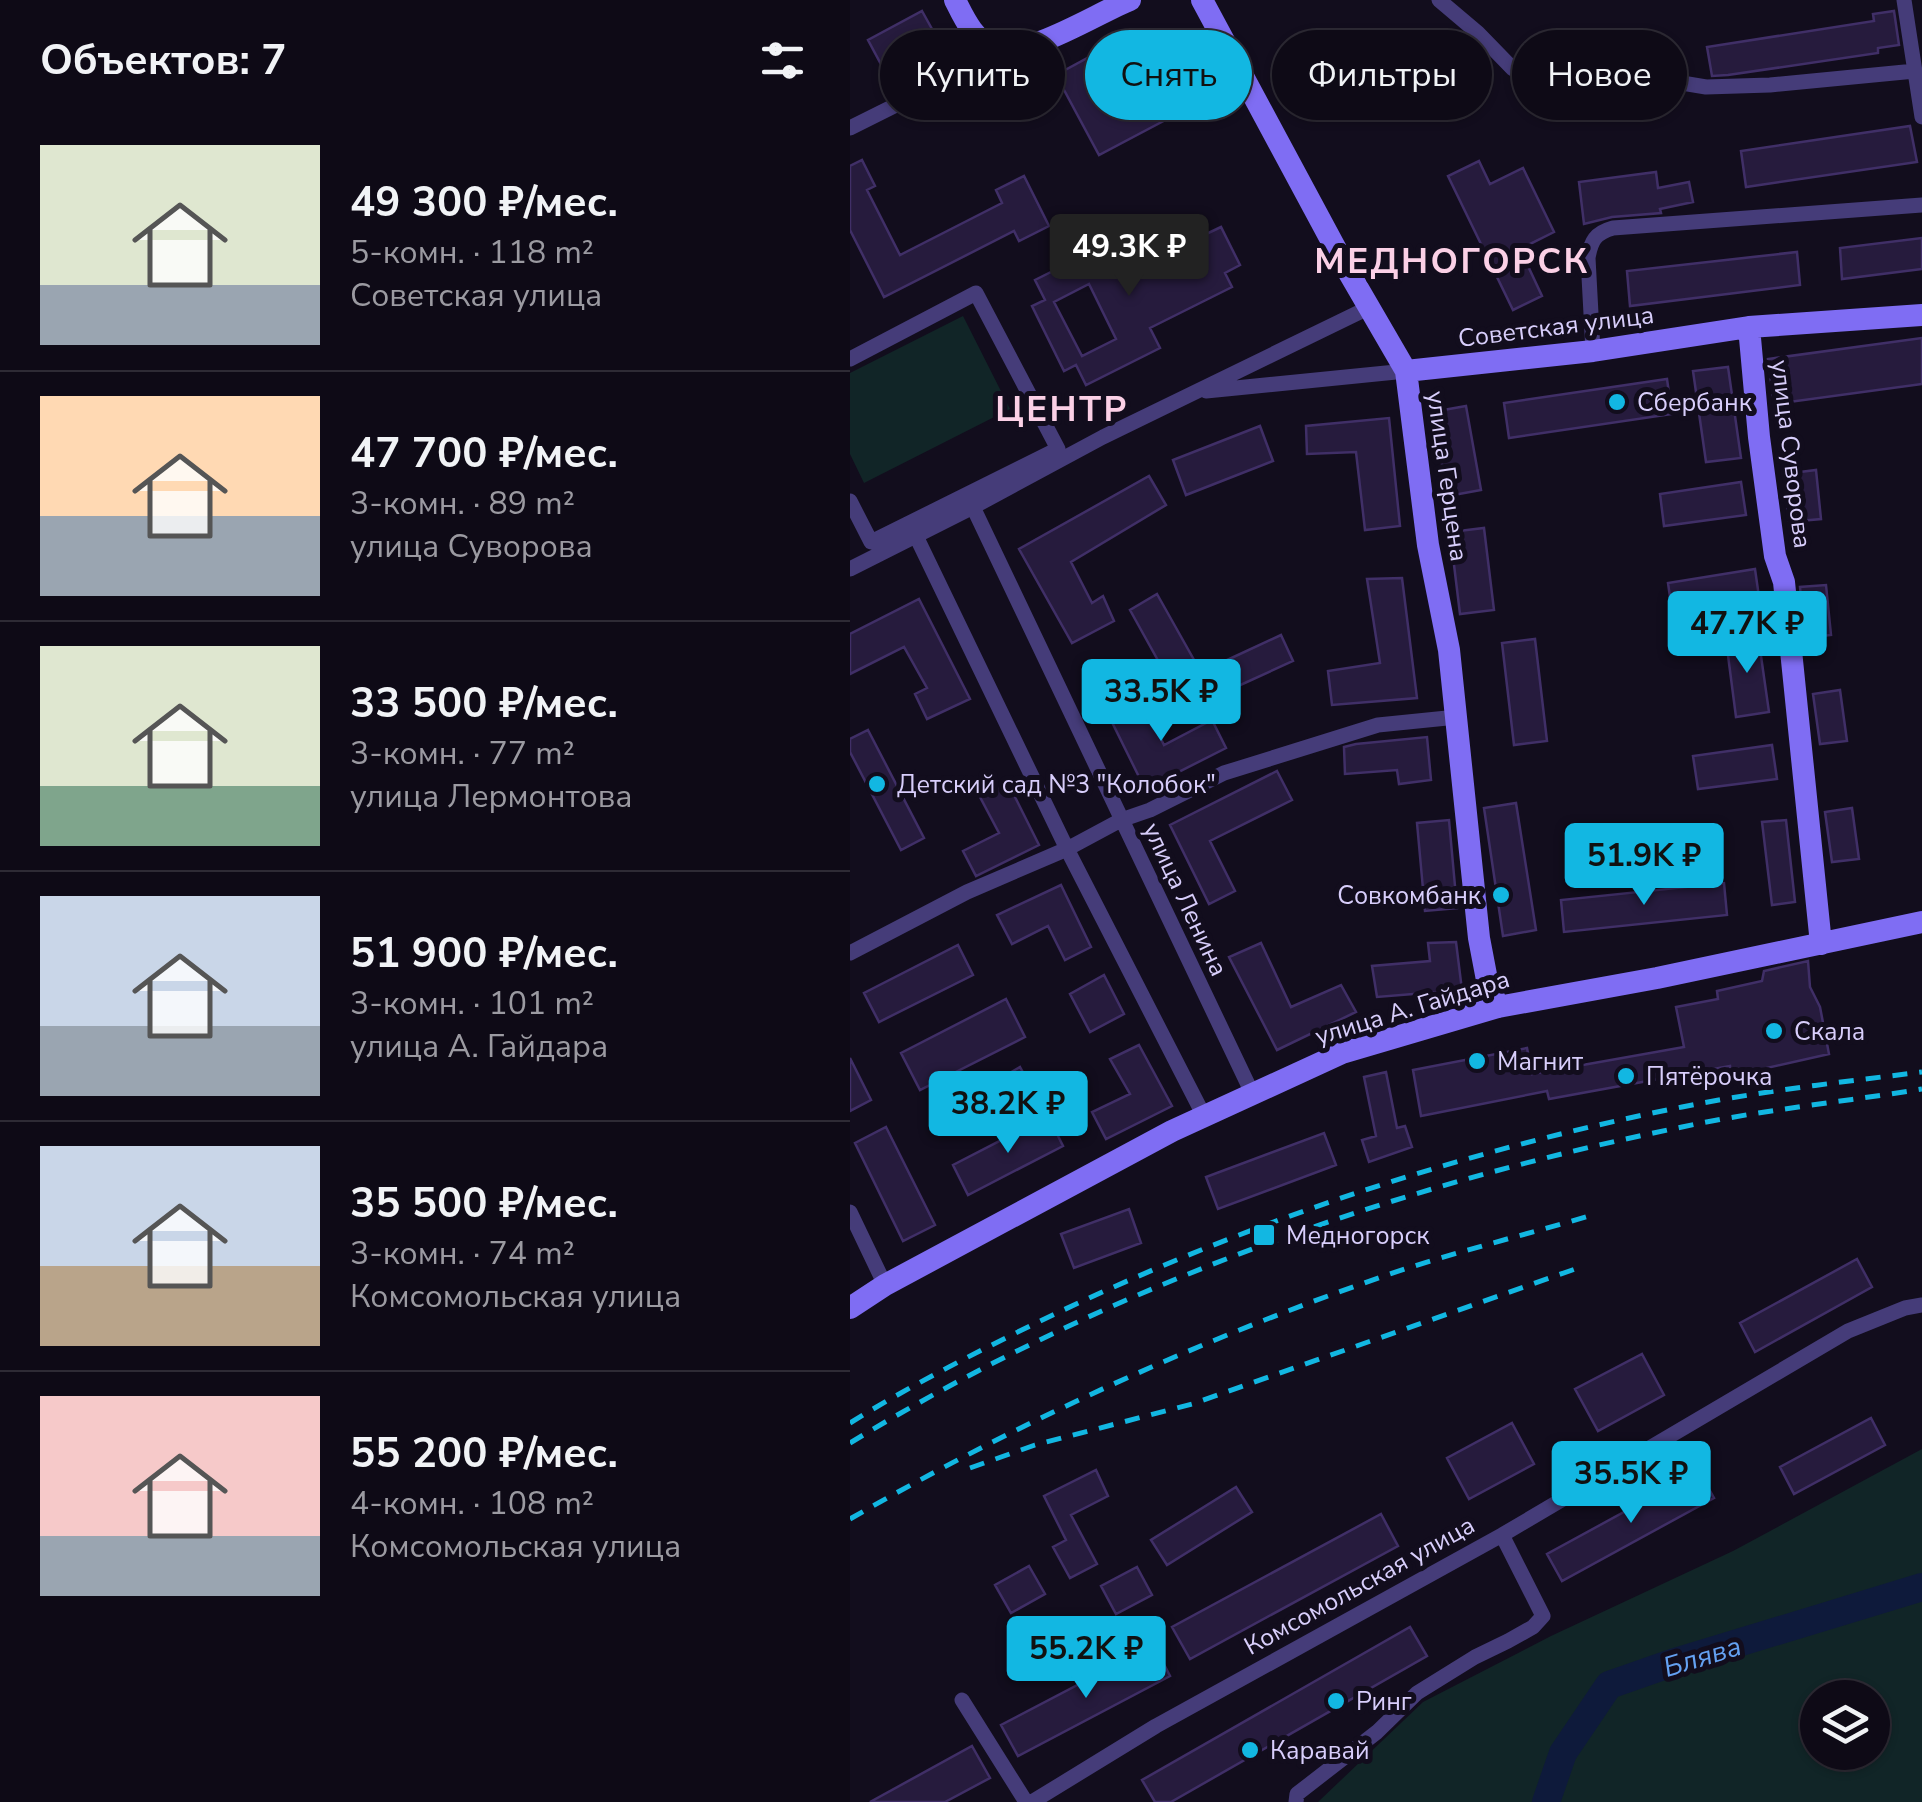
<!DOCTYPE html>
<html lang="ru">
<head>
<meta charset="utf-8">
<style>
  body { margin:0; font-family:"Nunito Sans",sans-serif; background:#1c1823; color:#f1f3f6; height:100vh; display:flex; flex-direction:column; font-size:38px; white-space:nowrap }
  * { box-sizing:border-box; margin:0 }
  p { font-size:32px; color:#9b9aa1 }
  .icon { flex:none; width:55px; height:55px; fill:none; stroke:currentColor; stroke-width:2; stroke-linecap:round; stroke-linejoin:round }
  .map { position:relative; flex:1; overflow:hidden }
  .sheet { display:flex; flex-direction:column; background:#0e0a16; width:850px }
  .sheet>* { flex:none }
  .top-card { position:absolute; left:30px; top:30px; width:890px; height:90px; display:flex; gap:20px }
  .controls { position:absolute; left:950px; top:1680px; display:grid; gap:20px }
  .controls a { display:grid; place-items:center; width:90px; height:90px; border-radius:50%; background:#0e0a16; box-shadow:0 2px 8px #0004,0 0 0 2px #2e2b35; font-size:50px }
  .price { position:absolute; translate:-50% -85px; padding:0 22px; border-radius:10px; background:#12b7e2; color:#111; font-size:32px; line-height:65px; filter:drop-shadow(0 2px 5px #0008) }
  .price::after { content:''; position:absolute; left:50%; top:60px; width:30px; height:22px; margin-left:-15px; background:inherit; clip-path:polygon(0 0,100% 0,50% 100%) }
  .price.current { background:#222; color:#fff }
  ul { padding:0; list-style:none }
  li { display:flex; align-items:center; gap:30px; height:250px; padding:0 40px }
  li+li { border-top:2px solid #2e2b35 }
  li span { display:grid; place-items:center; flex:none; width:280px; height:200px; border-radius:0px; color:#555 }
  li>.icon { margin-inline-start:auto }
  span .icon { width:120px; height:120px; fill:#fffc; stroke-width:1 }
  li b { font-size:42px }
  h2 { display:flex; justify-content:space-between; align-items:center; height:120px; padding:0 40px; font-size:42px }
  .chip { padding:0 35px; border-radius:45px; background:#0e0a16; box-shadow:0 2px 8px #0004,0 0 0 2px #2e2b35; font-size:35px; line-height:90px }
  .chip.current { background:#12b7e2; color:#111 }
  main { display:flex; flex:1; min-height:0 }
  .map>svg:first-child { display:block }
  .green { fill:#112527; fill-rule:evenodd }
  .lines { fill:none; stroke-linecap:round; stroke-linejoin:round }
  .river { stroke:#0e1a3b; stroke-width:28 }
  .building { fill:#261b3d; stroke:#402f67; stroke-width:2.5; fill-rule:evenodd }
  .street { stroke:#453c79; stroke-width:15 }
  .secondary { stroke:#7f6df3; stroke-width:22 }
  .rail { stroke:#12b7e2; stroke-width:5; stroke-dasharray:15 12; stroke-linecap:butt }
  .poi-dot { fill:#12b7e2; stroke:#120d1d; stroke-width:4 }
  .labels { text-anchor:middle; stroke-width:10; stroke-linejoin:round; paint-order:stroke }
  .street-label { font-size:25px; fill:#d8cefb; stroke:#120d1d }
  .poi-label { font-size:25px; fill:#d8cefb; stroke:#120d1d; text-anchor:start }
  .water-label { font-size:28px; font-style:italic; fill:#64a1f2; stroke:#120d1d }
  .district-label { font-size:35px; font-weight:bold; letter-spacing:2.5px; fill:#fbd0e6; stroke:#120d1d }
</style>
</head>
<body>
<main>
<section class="sheet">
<h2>Объектов: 7<svg class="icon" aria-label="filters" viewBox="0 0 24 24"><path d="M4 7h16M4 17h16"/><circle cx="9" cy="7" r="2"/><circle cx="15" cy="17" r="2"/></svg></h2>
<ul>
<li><span style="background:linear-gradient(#dfe7d0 70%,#9aa5b1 0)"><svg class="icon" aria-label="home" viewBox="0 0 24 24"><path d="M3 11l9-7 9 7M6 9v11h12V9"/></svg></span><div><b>49 300 ₽/мес.</b><p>5-комн. · 118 m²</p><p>Советская улица</p></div></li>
<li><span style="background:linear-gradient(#ffd9b3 60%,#9aa5b1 0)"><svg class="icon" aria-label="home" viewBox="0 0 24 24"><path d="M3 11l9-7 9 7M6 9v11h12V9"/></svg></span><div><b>47 700 ₽/мес.</b><p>3-комн. · 89 m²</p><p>улица Суворова</p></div></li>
<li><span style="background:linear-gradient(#dfe7d0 70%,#7fa58c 0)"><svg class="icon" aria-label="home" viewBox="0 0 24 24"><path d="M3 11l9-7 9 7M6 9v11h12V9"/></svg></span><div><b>33 500 ₽/мес.</b><p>3-комн. · 77 m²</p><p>улица Лермонтова</p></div></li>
<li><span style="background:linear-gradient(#c9d6e8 65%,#9aa5b1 0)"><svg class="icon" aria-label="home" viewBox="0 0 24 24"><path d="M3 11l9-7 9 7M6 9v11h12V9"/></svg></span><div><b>51 900 ₽/мес.</b><p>3-комн. · 101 m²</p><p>улица А. Гайдара</p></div></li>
<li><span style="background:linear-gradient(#c9d6e8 60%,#b9a48a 0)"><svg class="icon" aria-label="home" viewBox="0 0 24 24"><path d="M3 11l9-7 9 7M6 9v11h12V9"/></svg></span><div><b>35 500 ₽/мес.</b><p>3-комн. · 74 m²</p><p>Комсомольская улица</p></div></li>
<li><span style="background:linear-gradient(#f6c9c9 70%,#9aa5b1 0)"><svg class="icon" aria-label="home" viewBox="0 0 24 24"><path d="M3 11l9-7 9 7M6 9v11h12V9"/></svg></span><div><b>55 200 ₽/мес.</b><p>4-комн. · 108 m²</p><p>Комсомольская улица</p></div></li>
</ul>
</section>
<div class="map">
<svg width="1072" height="1802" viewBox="0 0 1072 1802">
  <rect width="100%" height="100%" fill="#120d1d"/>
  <path class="green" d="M113 316 160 409 14 483 0 454V373Z
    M1072 1449V1802H468L573 1702 701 1636 883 1551ZM968 1698H1022V1752H968Z"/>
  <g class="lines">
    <path class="river" d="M696 1802 713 1753 759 1685 822 1663 1072 1587"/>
  </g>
  <path class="building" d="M72 11 87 38 33 68 18 40Z
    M1044 11 1049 45 1028 48V53L878 75 862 76 857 47 1024 21 1023 14Z
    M278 36 321 117 249 155 206 75Z
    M815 86 817 111 792 113 789 88Z
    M1060 126 1067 162 896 187 891 151Z
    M12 160 25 186 17 190 50 255 152 203 146 190 174 176 199 226 169 241 164 231 34 297 0 230V166Z
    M629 161 640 184 673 168 704 232 670 249 692 296 663 310 598 176Z
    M806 172 808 188 839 182 843 202 810 209 811 213 762 217 734 224 729 182Z
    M345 222 352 236 371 227 390 265 375 273 382 287 300 328 310 348 236 385 226 365 214 371 182 306 195 300 185 280 247 249 256 267ZM239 284 266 339 232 356 204 302Z
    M1072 238V269L992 279 990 248Z
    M947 252 950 285 780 306 777 271Z
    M1072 338V384L924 404 918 359Z
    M878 367 891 458 856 462 843 371Z
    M817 379 822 414 659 438 654 403Z
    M616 406 631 490 598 496 582 412Z
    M539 418 550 526 515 530 506 452 457 454 456 426Z
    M410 426 423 461 336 495 323 460Z
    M966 470 971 519 939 522 934 474Z
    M299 476 316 505 221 562 242 603 253 596 264 621 222 643 169 549Z
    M891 482 896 515 814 526 810 494Z
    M634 528 644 610 610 614 600 532Z
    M905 569 910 604 823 618 818 583Z
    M552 578 567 698 482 705 478 671 530 663 517 579Z
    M976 585 981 635 955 638 950 587Z
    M307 594 348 667 320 682 280 610Z
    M69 599 120 699 77 719 65 694 77 688 54 647 0 674V634Z
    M431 635 443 661 386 687 375 661Z
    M908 635 919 712 886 717 876 640Z
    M685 639 697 741 664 745 652 643Z
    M990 690 997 741 970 744 963 694Z
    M289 696 314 745 362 720 376 748 295 789 257 712Z
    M18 730 74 838 51 850 0 752V739Z
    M577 737 581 780 549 784 547 770 495 774 494 747 506 744Z
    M922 745 927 779 848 789 843 756Z
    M427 771 442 800 360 841 385 891 359 904 320 825Z
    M158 783 189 845 126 876 113 851 149 833 130 797Z
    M666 803 686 930 653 936 634 808Z
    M1002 808 1009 859 982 862 975 812Z
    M599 820 607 908 575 911 567 823Z
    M936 820 945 902 922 905 912 822Z
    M874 883 877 915 714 932 711 900Z
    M211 885 241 947 215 960 198 926 162 944 147 915Z
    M606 942 612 990 527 997 522 966 580 961 578 943Z
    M411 943 441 1007 491 985 506 1012 427 1050 379 957Z
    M108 945 123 975 29 1022 14 993Z
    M958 961 960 987 970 1007 979 1054 881 1076 880 1066 699 1099 697 1091 571 1116 563 1070 677 1048 682 1074 834 1047 826 1007 868 999 867 991 912 981 914 971Z
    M254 975 274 1014 240 1032 220 994Z
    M156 999 175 1037 70 1090 51 1053Z
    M289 1045 322 1106 256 1139 242 1112 280 1094 260 1059Z
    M0 1058 21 1100 0 1111Z
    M170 1067 184 1092 156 1108 141 1084Z
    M536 1072 547 1128 555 1126 562 1147 519 1162 512 1140 526 1136 514 1077Z
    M198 1116 213 1146 118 1195 103 1165Z
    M36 1127 85 1225 53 1241 5 1143Z
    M474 1133 486 1165 368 1209 356 1177Z
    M279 1209 291 1243 224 1268 211 1234Z
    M1007 1259 1022 1287 905 1352 890 1323Z
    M792 1354 814 1395 748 1431 725 1389Z
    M1021 1418 1035 1445 944 1494 930 1467Z
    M662 1423 684 1464 619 1499 597 1458Z
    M246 1470 258 1496 221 1515 247 1564 220 1578 203 1547 216 1540 194 1496Z
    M849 1471 864 1498 712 1581 697 1554Z
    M386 1487 402 1512 317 1565 301 1540Z
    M531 1514 548 1546 340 1659 322 1627Z
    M179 1566 195 1594 161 1613 145 1585Z
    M287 1567 302 1595 266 1614 251 1586Z
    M560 1627 577 1656 321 1802H305L292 1780Z
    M304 1645 320 1676 168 1756 151 1725Z
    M122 1746 140 1778 95 1802H20Z"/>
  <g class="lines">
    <path class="street" d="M589 0 628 33 663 69 744 74 819 67 832 83 856 87 920 85 1065 71
      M1054 0 1072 117
      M0 128 46 105 145 48
      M743 351 738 258C741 241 745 233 763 228L1072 205
      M0 359 126 293 208 449 21 542 0 501
      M356 391 556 371
      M123 507 403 1095
      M66 536 217 849 355 1118
      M0 569 123 507 253 437 518 308
      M0 953 117 892 217 849 271 820 300 810 374 773 528 725 607 717
      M0 1212 35 1285
      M112 1700 176 1802
      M182 1802 306 1726 652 1535 998 1331 1055 1308 1072 1305
      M446 1802 447 1794 527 1732 567 1693 625 1657 658 1641 683 1627 693 1616 652 1535"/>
    <path class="secondary" d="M105 0C114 18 124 41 145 48 178 58 247 13 280 0
      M352 0 495 266 556 371 578 545 599 650 629 938 637 980 648 1007
      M899 327 909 437 925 556 934 582 971 944
      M556 371 743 351 899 327 1072 315
      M0 1308 35 1285 322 1131 492 1053 648 1007 807 978 1072 922"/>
    <path class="rail" d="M0 1423C58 1387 119 1356 180 1326 387 1225 606 1152 832 1107 911 1091 992 1082 1072 1072
      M0 1443C255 1288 541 1186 832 1127 911 1110 992 1102 1072 1089
      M120 1468 185 1445 342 1404 728 1268
      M0 1519C169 1422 349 1340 534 1276 601 1253 671 1236 739 1216"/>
  </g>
  <g class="poi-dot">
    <circle cx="767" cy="402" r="10"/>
    <circle cx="27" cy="784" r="10"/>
    <circle cx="651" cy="895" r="10"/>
    <circle cx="924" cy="1031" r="10"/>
    <circle cx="627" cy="1061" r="10"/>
    <circle cx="776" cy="1076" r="10"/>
    <rect x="402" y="1223" width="24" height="24" rx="5"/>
    <circle cx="486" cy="1701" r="10"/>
    <circle cx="400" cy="1750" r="10"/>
  </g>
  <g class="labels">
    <g class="street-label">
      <text transform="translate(706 326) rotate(-7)" y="9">Советская улица</text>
      <text transform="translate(942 454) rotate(83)" y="9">улица Суворова</text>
      <text transform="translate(598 476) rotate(82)" y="9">улица Герцена</text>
      <text transform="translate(336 899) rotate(65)" y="9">улица Ленина</text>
      <text transform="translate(562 1007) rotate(-17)" y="9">улица А. Гайдара</text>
      <text transform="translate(509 1585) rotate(-29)" y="9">Комсомольская улица</text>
    </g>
    <g class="poi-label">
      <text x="787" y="411">Сбербанк</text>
      <text x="47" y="793">Детский сад №3 "Колобок"</text>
      <text x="631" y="904" text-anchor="end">Совкомбанк</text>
      <text x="944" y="1040">Скала</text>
      <text x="647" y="1070">Магнит</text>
      <text x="796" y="1085">Пятёрочка</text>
      <text x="436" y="1244">Медногорск</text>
      <text x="506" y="1710">Ринг</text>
      <text x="420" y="1759">Каравай</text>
    </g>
    <g class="water-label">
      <text transform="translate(852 1656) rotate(-17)" y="10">Блява</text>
    </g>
    <g class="district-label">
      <text x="602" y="273">МЕДНОГОРСК</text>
      <text x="212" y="421">ЦЕНТР</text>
    </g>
  </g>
</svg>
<div class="controls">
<a><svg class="icon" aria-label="layers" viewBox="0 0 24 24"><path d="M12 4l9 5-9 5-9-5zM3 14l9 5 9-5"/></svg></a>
</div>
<b class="price current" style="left:279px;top:299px">49.3K ₽</b>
<b class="price" style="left:897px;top:676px">47.7K ₽</b>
<b class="price" style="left:311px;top:744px">33.5K ₽</b>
<b class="price" style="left:794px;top:908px">51.9K ₽</b>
<b class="price" style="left:158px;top:1156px">38.2K ₽</b>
<b class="price" style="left:781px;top:1526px">35.5K ₽</b>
<b class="price" style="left:236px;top:1701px">55.2K ₽</b>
<div class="top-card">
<a class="chip">Купить</a>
<a class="chip current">Снять</a>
<a class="chip">Фильтры</a>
<a class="chip">Новое</a>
</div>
</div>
</main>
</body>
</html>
